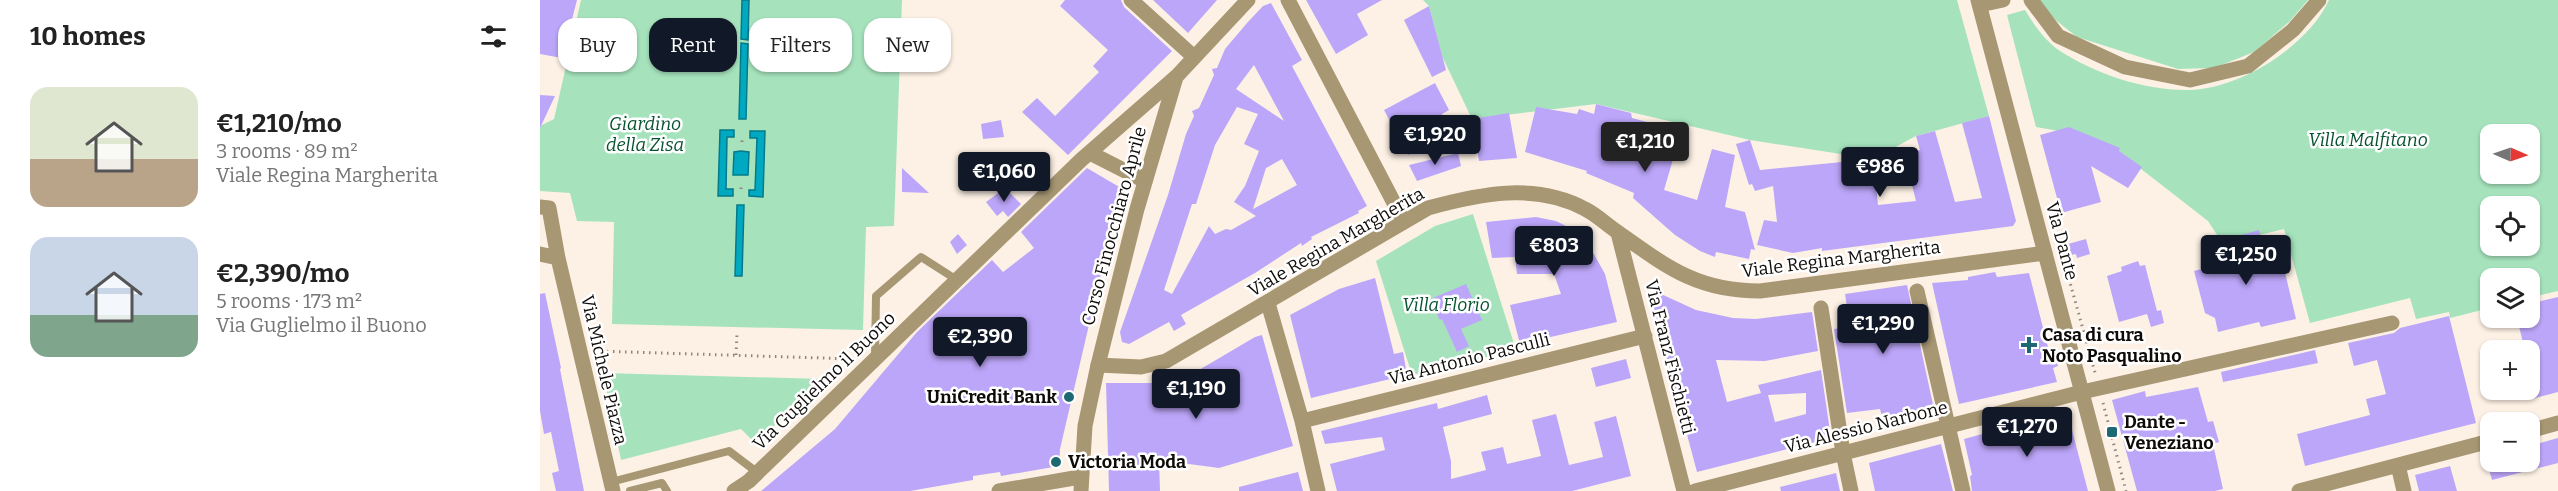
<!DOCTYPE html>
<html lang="en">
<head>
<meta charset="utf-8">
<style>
  body { margin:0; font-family:Bitter,serif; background:#f2f2f2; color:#222; height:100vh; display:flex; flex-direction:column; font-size:22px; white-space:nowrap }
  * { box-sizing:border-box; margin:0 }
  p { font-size:20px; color:#767676 }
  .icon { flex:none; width:33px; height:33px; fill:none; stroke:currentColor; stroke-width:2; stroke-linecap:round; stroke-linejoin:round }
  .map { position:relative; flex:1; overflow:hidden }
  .drawer { display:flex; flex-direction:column; background:#fff; width:540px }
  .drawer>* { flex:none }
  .top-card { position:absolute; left:18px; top:18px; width:570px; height:54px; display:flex; gap:12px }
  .needle { width:39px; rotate:92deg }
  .buttons { position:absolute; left:1940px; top:124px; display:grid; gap:12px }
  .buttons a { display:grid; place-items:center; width:60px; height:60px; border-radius:12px; background:#fff; box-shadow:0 2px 4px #0004; font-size:30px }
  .price { position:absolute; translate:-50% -51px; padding:0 14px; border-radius:6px; background:#111827; color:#fff; font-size:20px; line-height:39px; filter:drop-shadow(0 2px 3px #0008) }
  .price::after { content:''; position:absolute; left:50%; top:36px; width:18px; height:14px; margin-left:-9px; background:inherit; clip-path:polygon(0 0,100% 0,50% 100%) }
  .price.selected { background:#222; color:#fff }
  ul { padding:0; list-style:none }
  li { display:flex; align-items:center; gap:18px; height:150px; padding:0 30px }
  li span { display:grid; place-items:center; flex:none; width:168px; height:120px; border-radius:18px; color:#555 }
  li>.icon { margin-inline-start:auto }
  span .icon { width:72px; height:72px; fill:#fffc; stroke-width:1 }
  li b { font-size:26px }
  h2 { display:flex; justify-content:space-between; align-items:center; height:72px; padding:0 30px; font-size:26px }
  .chip { padding:0 21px; border-radius:18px; background:#fff; box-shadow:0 2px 4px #0004; font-size:21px; line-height:54px }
  .chip.selected { background:#111827; color:#fff }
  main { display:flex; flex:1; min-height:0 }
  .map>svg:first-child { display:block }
  .green { fill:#a6e3bd; fill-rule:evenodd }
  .water { fill:#00a9c2; stroke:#047a8a; stroke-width:1.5 }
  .building { fill:#bca6f9; fill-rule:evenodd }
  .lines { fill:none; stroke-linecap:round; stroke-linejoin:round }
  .path { stroke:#8e867e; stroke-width:3; stroke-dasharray:1.5 4.5; stroke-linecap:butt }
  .service { stroke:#a79773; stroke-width:8 }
  .minor { stroke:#a79773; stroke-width:15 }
  .tertiary { stroke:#a79773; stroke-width:15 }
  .poi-dot { fill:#1e6873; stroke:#fff; stroke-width:2 }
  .labels { text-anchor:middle; stroke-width:5; stroke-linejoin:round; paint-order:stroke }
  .park-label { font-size:18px; font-style:italic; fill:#065230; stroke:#fff }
  .street-label { font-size:18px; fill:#0f0b08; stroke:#fff }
  .poi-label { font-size:18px; font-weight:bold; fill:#0f0b08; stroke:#fff; text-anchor:start }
</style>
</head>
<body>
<main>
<section class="drawer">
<h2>10 homes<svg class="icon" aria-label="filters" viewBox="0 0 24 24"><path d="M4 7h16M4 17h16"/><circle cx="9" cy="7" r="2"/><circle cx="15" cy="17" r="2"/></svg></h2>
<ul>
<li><span style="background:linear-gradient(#dfe7d0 60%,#b9a48a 0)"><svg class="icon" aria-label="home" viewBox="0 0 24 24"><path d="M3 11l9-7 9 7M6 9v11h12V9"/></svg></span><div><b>€1,210/mo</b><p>3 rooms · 89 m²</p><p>Viale Regina Margherita</p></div></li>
<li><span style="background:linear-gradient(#c9d6e8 65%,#7fa58c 0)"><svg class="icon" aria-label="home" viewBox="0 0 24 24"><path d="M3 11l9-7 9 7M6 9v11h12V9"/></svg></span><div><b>€2,390/mo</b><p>5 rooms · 173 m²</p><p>Via Guglielmo il Buono</p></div></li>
</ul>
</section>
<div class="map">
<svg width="2018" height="491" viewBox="0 0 2018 491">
  <rect width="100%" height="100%" fill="#fdf1e5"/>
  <path class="green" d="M41 0H202L201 39 208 40 209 0H362L354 226 326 227 323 330 72 324 74 222 37 221 30 193 0 191V126L14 119ZM197 205 204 206 202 276H195Z
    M883 0H1417L1449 116 1376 136 1333 159 1210 140 1056 104 932 119 902 56 889 6Z
    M1499 0H1768L1750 21 1714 52 1674 68 1638 69 1537 37 1518 22 1500 5Z
    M1789 0H2018V291L1989 298V279H1950V308L1910 318 1909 312 1876 319 1870 298 1770 323 1744 229 1683 244 1668 221 1578 151 1541 135 1496 127 1467 15 1485 10C1494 25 1505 41 1520 51 1556 74 1606 91 1649 90 1700 89 1768 46 1789 0ZM1950 135H1989V174H1950ZM1950 207H1989V246H1950Z
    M933 214 976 350 872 375 836 261 895 226Z
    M63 373 282 379 216 444 201 429 81 460Z"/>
  <path class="water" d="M202 0H209L208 40 201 39Z
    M201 43 208 44 206 119H199Z
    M180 130H194V137H187L186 189H193V196H178Z
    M210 131H225L223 197 209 196V190H215L217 138H210Z
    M201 151 209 152 208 175H193L194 152Z
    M197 205H204L202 276H195Z"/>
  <path class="building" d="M0 0H37L22 58 0 54Z
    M525 0H581L584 7 632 51 528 155 482 112 497 98 515 116 559 72 553 66 568 50 520 6Z
    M613 0H677L648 33Z
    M766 0H842L817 14 828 35 796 54Z
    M731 3 762 60 752 66 827 206 818 211 819 213 771 237 772 239 762 246 761 243 715 273 641 315 646 324 634 331 629 322 589 344 582 342 580 332 628 195 646 134 654 116 652 111 659 108 674 75 672 69 677 68 685 49 707 23 723 6ZM714 65 744 121 696 89ZM697 107 718 114 704 144 719 151 705 186 694 202 716 216 691 230 686 229 675 234 669 226 632 294 624 290 652 204H656L675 145ZM742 159 757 185 713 209 726 168Z
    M889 6 906 70 892 77 864 20Z
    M895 83 909 110 902 114 911 131 868 155 844 110Z
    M0 95 15 96 0 128Z
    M1056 104 1091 113 1092 118 1107 122 1105 130 1139 139 1124 190 1157 200 1172 149 1195 155 1185 207 1205 212 1215 250 1211 249 1209 259 1176 252 1175 257 1160 251 1135 235 1093 198 1094 193 1046 173 1047 171 985 152 996 107 1037 114 1039 109 1054 114Z
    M969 113 977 158 939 161 932 119Z
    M1449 116 1476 221 1473 226 1282 251V248L1253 253 1217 245 1224 220 1237 222 1233 186 1215 191 1212 184 1209 185 1196 144 1210 140 1220 170 1333 159 1338 205 1376 201 1364 154 1380 150 1376 136 1395 131 1415 202 1442 198 1422 123Z
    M461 120 464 137 443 139 441 124Z
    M1529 127 1580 148 1579 151 1602 167 1588 188 1551 166 1561 202 1521 213 1500 135Z
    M918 153 921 166 877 181 869 165Z
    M362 168 389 193 362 192Z
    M547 168 581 188 520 449 519 466 461 476 460 472 433 476V480L370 491H221L295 429 377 332 452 260 463 272 494 248 481 232Z
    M465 188 481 204 468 217 463 211 457 216 446 202Z
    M996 217 1016 221 1036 231 1050 247 1065 274 1077 322 980 344 970 305 1021 294 1014 274H977L975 257 952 258 946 222Z
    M1719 230 1726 255 1740 251 1756 319 1721 327 1719 322 1678 332 1675 318 1665 313 1654 271 1697 259 1678 242Z
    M418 234 427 245 417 254 410 242Z
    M1546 239 1550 254 1537 258 1536 254 1531 255 1528 244Z
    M1598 261 1600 266 1605 265 1617 311 1621 310 1624 323 1611 327 1607 314 1579 322 1567 276 1582 271 1581 267Z
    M1455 272 1457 277 1489 273 1509 351 1514 350 1518 366 1513 368 1517 382 1419 404 1392 283 1428 280V277Z
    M835 278 854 354 863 352 867 375 771 398 750 315 799 289Z
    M926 284 942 320 921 329 929 346 917 352 902 319 900 320 894 309 897 307 893 298Z
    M1367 285 1394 409 1343 421 1340 409 1307 413 1294 329 1310 327 1305 294Z
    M5 293 21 368 20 369 44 491H16L12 473 19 471 11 432 4 434 0 411V294Z
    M1121 294 1156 310 1193 318 1216 319 1272 312 1278 351 1225 361 1176 360 1187 402 1221 393 1218 385 1281 370 1291 438 1157 472 1111 299ZM1266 393V414L1235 422 1228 395Z
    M2018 297V392L1991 399 1989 380 1992 379 1989 351H1985L1977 318H1989V304Z
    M1909 316 1936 423 1765 466 1757 434 1830 415 1826 399 1846 394 1837 360 1814 366 1808 343 1854 333 1860 328Z
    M722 335 753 446 679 468 619 460 620 491H569L566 383H612L614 390 642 380 715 337Z
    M1775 350 1778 363 1683 382 1681 372Z
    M1086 359 1091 378 1056 387 1051 368Z
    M1658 387 1668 422 1673 421 1679 442 1673 444 1683 489 1675 491H1597L1572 400 1605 391 1606 397Z
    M947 395 952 414 903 427 911 461V479L946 470 941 452 963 447 967 464 1001 456 992 420 1016 414 1029 465 1063 457 1054 422 1076 416 1091 476 1032 491H797L790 464 845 450 842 437 785 444 781 431 897 403 898 409Z
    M1527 411 1548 491H1432L1430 476 1432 475 1424 439Z
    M2018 438V463L1952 480 1947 462H1989V446Z
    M1401 444 1413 491H1335L1329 463Z
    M1910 466 1917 491H1879L1875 475Z
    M758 472 763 491H699V487Z
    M1296 473 1300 491H1241L1240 487Z"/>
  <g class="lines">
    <path class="path" d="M202 142V137
      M201 189V186
      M1524 261 1556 376
      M55 351 315 359
      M196 355 197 334
      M1563 403 1586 491"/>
    <path class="service" d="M335 357 336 296 381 257 417 280
      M71 482 189 451 218 473
      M90 491 122 483 127 491"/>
    <path class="minor" d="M591 0 654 57
      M748 0 864 222
      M1491 0 1518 36 1585 67 1650 80 1708 66 1753 30 1779 0
      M1440 5 1463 0
      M550 153 605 181
      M0 207 9 208 18 258 73 491
      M1078 233 1144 491
      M0 254 18 258
      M1377 291 1423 491
      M728 303 762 421 778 491
      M1281 308 1303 453 1311 491
      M558 365 601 367 626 361 888 208C939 194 995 182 1045 209 1057 215 1067 225 1079 233 1127 267 1157 291 1220 291L1505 253
      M762 421 1105 336
      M1989 431 2018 423
      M1858 465 1864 491
      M194 491 209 481 541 160 636 77
      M459 491 540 477
      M1155 491 1542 392 1852 323
      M1759 491 1950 441"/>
    <path class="tertiary" d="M1438 0 1568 491
      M541 491 545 426 558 365 597 209 636 77 708 0"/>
  </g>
  <g class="poi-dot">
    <path d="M1486 336h6v6h6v6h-6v6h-6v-6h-6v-6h6z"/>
    <circle cx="529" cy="397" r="6"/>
    <rect x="1566" y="426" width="12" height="12" rx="3"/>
    <circle cx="516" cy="462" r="6"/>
  </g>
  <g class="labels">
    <g class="park-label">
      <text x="105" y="130">Giardino<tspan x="105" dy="21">della Zisa</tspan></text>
      <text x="1828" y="146">Villa Malfitano</text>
      <text x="906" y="311">Villa Florio</text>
    </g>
    <g class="street-label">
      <text transform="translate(574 226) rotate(-75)" y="6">Corso Finocchiaro Aprile</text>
      <text transform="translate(1522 241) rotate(75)" y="6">Via Dante</text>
      <text transform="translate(796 242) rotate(-30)" y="6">Viale Regina Margherita</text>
      <text transform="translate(1301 259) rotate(-7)" y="6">Viale Regina Margherita</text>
      <text transform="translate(1130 357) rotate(76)" y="6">Via Franz Fischietti</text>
      <text transform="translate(929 359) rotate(-14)" y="6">Via Antonio Pasculli</text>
      <text transform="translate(64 370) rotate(77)" y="6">Via Michele Piazza</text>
      <text transform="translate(284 381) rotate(-44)" y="6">Via Guglielmo il Buono</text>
      <text transform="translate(1326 427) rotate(-14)" y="6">Via Alessio Narbone</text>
    </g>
    <g class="poi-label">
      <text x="1502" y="341">Casa di cura<tspan x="1502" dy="21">Noto Pasqualino</tspan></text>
      <text x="517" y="403" text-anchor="end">UniCredit Bank</text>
      <text x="1584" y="428">Dante -<tspan x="1584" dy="21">Veneziano</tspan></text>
      <text x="528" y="468">Victoria Moda</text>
    </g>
  </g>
</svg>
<div class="buttons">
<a><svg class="needle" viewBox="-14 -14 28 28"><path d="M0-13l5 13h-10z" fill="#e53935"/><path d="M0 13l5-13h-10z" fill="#767676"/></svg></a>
<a><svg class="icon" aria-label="locate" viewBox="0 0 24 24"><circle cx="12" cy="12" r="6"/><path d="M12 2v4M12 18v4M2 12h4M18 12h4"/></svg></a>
<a><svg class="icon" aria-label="layers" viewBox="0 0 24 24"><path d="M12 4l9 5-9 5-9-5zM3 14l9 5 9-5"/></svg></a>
<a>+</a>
<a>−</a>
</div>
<b class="price" style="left:895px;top:166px">€1,920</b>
<b class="price selected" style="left:1105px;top:173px">€1,210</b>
<b class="price" style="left:1340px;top:198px">€986</b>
<b class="price" style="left:464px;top:203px">€1,060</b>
<b class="price" style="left:1014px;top:277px">€803</b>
<b class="price" style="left:1706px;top:286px">€1,250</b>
<b class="price" style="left:1343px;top:355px">€1,290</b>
<b class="price" style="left:440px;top:368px">€2,390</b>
<b class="price" style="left:656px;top:420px">€1,190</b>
<b class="price" style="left:1487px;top:458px">€1,270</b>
<div class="top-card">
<a class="chip">Buy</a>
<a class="chip selected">Rent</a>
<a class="chip">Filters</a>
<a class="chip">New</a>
</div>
</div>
</main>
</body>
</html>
